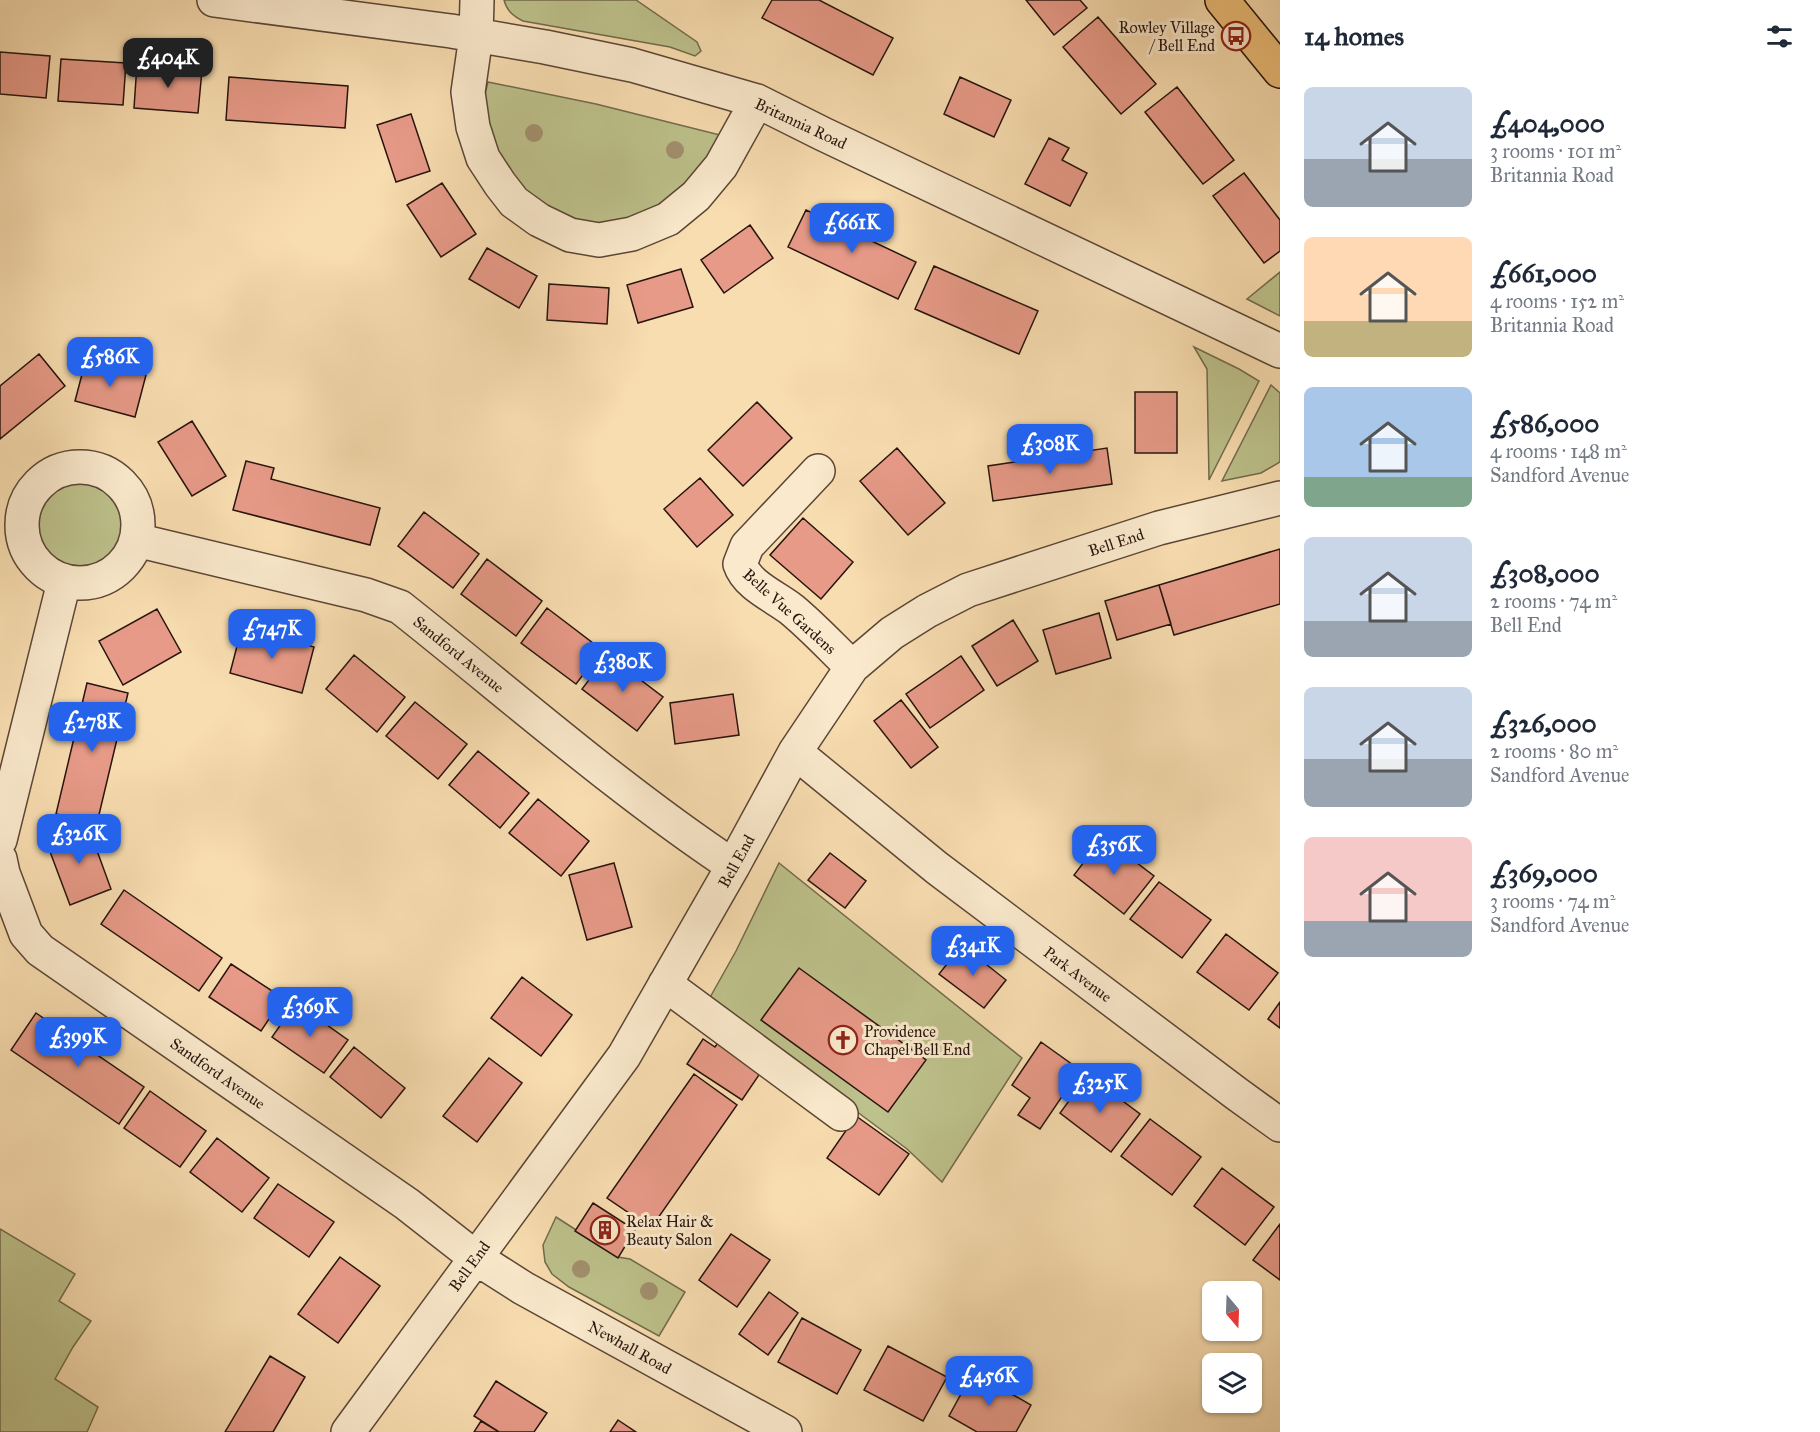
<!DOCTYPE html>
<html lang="en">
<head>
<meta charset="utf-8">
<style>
  body { margin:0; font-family:"IM FELL Great Primer",serif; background:#f2f2f3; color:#1f2937; height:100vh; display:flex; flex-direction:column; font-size:22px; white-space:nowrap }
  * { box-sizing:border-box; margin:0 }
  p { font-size:20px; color:#747a83 }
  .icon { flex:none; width:33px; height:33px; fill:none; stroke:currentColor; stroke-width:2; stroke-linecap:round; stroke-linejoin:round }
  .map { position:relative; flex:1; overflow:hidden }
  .panel { display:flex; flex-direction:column; background:#fff; width:540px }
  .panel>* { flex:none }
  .needle { width:39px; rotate:161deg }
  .fabs { position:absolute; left:1202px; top:1281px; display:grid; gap:12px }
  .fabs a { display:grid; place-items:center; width:60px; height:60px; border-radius:9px; background:#fff; box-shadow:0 2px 4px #0004; font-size:30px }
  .price { position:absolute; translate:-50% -51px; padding:0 14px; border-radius:12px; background:#2563eb; color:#fff; font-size:20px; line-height:39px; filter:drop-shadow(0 2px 3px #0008) }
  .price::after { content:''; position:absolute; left:50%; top:36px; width:18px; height:14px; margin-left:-9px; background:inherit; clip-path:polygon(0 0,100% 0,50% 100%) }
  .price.current { background:#222; color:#fff }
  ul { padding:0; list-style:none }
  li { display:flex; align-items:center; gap:18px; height:150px; padding:0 24px }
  li span { display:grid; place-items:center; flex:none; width:168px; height:120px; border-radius:9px; color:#555 }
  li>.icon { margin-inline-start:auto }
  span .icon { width:72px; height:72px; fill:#fffc; stroke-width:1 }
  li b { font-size:26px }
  h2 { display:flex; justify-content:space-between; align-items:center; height:72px; padding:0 24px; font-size:26px }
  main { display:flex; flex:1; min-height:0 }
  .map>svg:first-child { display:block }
  .green { fill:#bdc18b; stroke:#726a4c; stroke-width:1.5 }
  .building { fill:#e79a88; stroke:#27140c; stroke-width:1.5 }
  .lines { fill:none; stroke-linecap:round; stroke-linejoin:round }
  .minor-casing { stroke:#5b4635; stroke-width:36 }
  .major-casing { stroke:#27140c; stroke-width:36 }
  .minor { stroke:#fae9cc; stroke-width:33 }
  .major { stroke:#ecbe78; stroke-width:33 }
  .tree { fill:#a2906e }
  .labels { text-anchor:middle; stroke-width:6; stroke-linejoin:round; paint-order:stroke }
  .poi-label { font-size:16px; fill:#27140c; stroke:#fae9cc; text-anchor:start }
  .street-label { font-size:16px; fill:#27140c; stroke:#fae9cc }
</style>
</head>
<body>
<main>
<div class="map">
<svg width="1280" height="1432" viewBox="0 0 1280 1432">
  <rect width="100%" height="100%" fill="#f8ddb0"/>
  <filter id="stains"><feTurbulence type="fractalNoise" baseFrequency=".00333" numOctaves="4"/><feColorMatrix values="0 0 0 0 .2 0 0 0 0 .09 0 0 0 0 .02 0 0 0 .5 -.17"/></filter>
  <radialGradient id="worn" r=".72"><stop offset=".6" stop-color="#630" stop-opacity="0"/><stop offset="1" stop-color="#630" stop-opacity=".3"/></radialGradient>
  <path class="green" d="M504 0H636L697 42 701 51 695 56 670 47 523 21C513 16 507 11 504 0Z
    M488 82 596 104 720 135 707 166 657 213 602 227 556 218 519 187 493 146 484 98Z
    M1280 272V316L1247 299Z
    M1194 347 1239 369 1259 381 1209 480 1207 369Z
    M1271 385 1280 393V462L1261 473 1222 481Z
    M35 525a44 44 0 1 1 88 0a44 44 0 1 1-88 0Z
    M779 863 1022 1058 942 1182 907 1149 708 1001 736 951Z
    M556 1217 618 1257 630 1259 685 1292 659 1336 569 1287 552 1274 545 1262 543 1245Z
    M0 1229 75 1274 59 1301 91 1321 73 1347 55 1379 98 1407 87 1432H0Z"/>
  <path class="building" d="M772 0H819L893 38 873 75 762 18Z
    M1026 0H1080L1087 8 1054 35Z
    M1098 17 1156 84 1121 114 1063 47Z
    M0 52 50 56 46 98 0 94Z
    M61 59 126 63 123 105 58 101Z
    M137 64 202 70 198 113 134 108Z
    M229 77 348 86 345 128 226 120Z
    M960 77 1011 100 994 137 944 114Z
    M1177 87 1234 160 1203 184 1145 112Z
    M411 114 430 171 396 182 377 125Z
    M1049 138 1069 148 1062 160 1087 173 1070 206 1025 184Z
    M1244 173 1280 220V251L1264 263 1213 196Z
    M442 183 476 234 441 257 407 205Z
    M806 210 916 262 898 299 788 247Z
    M750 225 773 258 724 293 701 260Z
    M487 248 537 276 519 308 469 279Z
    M934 266 1038 311 1019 354 915 309Z
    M681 269 693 307 638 323 627 285Z
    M549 284 609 288 607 324 547 320Z
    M39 354 65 386 0 439V386Z
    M86 359 146 375 135 417 75 401Z
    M1135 392H1177V453H1135Z
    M757 402 792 438 743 486 708 450Z
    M192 421 226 476 192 496 158 442Z
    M897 448 945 503 908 535 860 481Z
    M1107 448 1112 484 993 501 988 466Z
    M246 461 274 468 271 479 380 508 370 545 233 510Z
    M700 478 733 515 697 547 664 509Z
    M424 512 479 554 453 588 398 546Z
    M803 518 853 562 821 599 770 555Z
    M1280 549V604L1174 635 1159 585Z
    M487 559 542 601 516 636 461 594Z
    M1159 585 1171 624 1117 640 1105 601Z
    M547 608 602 650 576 684 521 643Z
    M157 609 181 652 123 685 99 641Z
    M1099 613 1111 658 1056 674 1043 630Z
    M1013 620 1038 661 997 686 972 646Z
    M242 627 314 647 302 693 230 673Z
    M354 655 405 697 377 732 326 689Z
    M608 655 663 697 637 731 582 689Z
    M961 656 984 690 930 728 906 694Z
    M87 683 128 693 97 823 56 814Z
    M733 694 739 735 675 744 670 703Z
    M901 700 938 747 911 768 874 721Z
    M415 702 467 744 438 779 386 736Z
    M478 751 529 793 500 828 449 785Z
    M538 799 589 841 561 876 509 833Z
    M88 826 111 889 70 905 46 841Z
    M1103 837 1154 876 1124 914 1074 875Z
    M830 853 866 881 845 908 808 880Z
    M614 863 632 927 587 940 569 875Z
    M1159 882 1211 920 1182 958 1130 919Z
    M124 890 222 958 199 991 101 924Z
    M1226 934 1278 973 1249 1010 1197 972Z
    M962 945 1006 980 984 1008 939 974Z
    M231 964 283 998 261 1031 209 997Z
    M799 968 926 1060 888 1112 761 1020Z
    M522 977 572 1015 541 1056 491 1018Z
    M1280 1002V1028L1268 1019Z
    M296 1003 348 1040 324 1073 272 1037Z
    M36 1013 144 1087 119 1124 11 1050Z
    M722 1037 765 1066 742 1100 687 1064 703 1039 715 1047Z
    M1041 1042 1080 1070 1040 1129 1018 1115 1030 1098 1012 1085Z
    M354 1047 405 1088 381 1118 330 1077Z
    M489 1058 522 1083 477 1142 443 1116Z
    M694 1074 737 1105 651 1228 607 1198Z
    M1088 1075 1140 1114 1111 1152 1060 1113Z
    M150 1091 206 1131 180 1167 124 1128Z
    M856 1116 909 1154 879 1195 827 1158Z
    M1150 1119 1201 1157 1172 1195 1121 1156Z
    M217 1138 269 1178 242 1212 190 1172Z
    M1222 1168 1274 1207 1245 1245 1194 1206Z
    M278 1184 334 1222 309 1257 254 1218Z
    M593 1203 635 1230 618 1258 575 1231Z
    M1280 1224V1280L1253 1260Z
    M731 1234 770 1260 737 1307 699 1280Z
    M340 1257 380 1286 338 1343 298 1314Z
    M769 1292 798 1313 768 1355 739 1334Z
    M802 1318 861 1350 837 1394 778 1362Z
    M888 1346 947 1377 923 1421 864 1390Z
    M270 1356 305 1377 273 1432H225Z
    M973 1372 1031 1405 1016 1432H977L949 1416Z
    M496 1381 547 1413 534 1432H499L474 1416Z
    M618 1420 636 1432H610Z
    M481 1421 499 1432H474Z"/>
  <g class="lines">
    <g class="minor-casing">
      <path id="minor" d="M214 0 451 31 545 47 632 65 757 101 823 134 1280 351
        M477 0 476 36 468 92 473 127 483 158 500 184 514 202 539 220 570 235 599 240 632 234 668 219 696 196 721 166 757 101
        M22 525a58 58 0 1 1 116 0a58 58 0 1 1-116 0Z
        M818 471 747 546 740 564C747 585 774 596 791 609 813 627 832 648 852 667
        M136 540 366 595 400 607C510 694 616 788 733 866
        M795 752 937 868 1237 1094 1280 1125
        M0 840 64 582
        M0 859 3 873 26 934 40 950 407 1204 476 1258 523 1288 785 1432
        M665 984 841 1114
        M348 1432 624 1056 733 866 795 752 852 667 892 633 927 611 968 590 1159 528 1280 498"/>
    </g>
    <g class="major-casing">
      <path id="major" d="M1222 0 1280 71"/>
    </g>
    <use href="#minor" class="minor"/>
    <use href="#major" class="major"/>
  </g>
  <g class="tree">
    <circle cx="534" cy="133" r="9"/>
    <circle cx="675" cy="150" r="9"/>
    <circle cx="581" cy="1269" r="9"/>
    <circle cx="649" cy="1291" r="9"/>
  </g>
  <defs>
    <g id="bus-ring" transform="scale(1.5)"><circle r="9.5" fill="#fae9cc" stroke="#8f2418" stroke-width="1.5"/><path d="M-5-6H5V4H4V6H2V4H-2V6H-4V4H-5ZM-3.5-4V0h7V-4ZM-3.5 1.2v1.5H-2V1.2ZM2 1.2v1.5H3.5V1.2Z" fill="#8f2418"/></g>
    <g id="church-ring" transform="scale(1.5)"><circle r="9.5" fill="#fae9cc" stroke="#8f2418" stroke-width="1.5"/><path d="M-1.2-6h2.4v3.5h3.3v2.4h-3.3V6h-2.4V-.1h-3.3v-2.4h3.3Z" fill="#8f2418"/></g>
    <g id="building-ring" transform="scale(1.5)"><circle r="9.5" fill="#fae9cc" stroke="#8f2418" stroke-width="1.5"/><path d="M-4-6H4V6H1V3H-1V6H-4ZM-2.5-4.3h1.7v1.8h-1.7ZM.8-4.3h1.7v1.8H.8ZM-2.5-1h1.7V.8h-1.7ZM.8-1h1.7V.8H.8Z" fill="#8f2418"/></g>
  </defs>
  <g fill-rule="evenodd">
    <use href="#bus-ring" x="1236" y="36"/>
    <use href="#church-ring" x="843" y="1040"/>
    <use href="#building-ring" x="605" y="1230"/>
  </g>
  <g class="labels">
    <g class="poi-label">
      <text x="1215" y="33" text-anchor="end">Rowley Village<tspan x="1215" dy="18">/ Bell End</tspan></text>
      <text x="864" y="1037">Providence<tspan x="864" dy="18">Chapel Bell End</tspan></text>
      <text x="626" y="1227">Relax Hair &amp;<tspan x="626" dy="18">Beauty Salon</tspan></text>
    </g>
    <g class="street-label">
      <text transform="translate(801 123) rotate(25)" y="6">Britannia Road</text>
      <text transform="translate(1116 542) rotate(-18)" y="6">Bell End</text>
      <text transform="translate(790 611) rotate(42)" y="6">Belle Vue Gardens</text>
      <text transform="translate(459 654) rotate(39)" y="6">Sandford Avenue</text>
      <text transform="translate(736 861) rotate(-61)" y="6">Bell End</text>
      <text transform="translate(1078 974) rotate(37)" y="6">Park Avenue</text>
      <text transform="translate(218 1073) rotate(35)" y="6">Sandford Avenue</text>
      <text transform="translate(469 1266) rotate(-54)" y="6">Bell End</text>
      <text transform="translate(630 1347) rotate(29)" y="6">Newhall Road</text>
    </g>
  </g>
  <rect width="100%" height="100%" filter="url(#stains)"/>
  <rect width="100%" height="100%" fill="url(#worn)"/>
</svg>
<div class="fabs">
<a><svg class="needle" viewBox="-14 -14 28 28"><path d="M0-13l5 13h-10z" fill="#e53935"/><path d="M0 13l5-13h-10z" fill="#747a83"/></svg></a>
<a><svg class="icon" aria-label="layers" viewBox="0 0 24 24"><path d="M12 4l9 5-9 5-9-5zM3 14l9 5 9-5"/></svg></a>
</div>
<b class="price current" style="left:168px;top:89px">£404K</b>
<b class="price" style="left:852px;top:254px">£661K</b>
<b class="price" style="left:110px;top:388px">£586K</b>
<b class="price" style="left:1050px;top:475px">£308K</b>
<b class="price" style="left:272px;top:660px">£747K</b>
<b class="price" style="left:623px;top:693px">£380K</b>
<b class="price" style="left:92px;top:753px">£278K</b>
<b class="price" style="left:79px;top:865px">£326K</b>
<b class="price" style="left:1114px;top:876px">£356K</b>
<b class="price" style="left:973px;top:977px">£341K</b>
<b class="price" style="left:310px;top:1038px">£369K</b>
<b class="price" style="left:78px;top:1068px">£399K</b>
<b class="price" style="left:1100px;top:1114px">£325K</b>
<b class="price" style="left:989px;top:1407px">£456K</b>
</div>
<section class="panel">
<h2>14 homes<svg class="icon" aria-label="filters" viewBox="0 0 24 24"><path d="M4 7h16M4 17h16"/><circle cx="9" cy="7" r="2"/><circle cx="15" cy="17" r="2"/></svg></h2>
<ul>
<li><span style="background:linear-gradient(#c9d6e8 60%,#9aa5b1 0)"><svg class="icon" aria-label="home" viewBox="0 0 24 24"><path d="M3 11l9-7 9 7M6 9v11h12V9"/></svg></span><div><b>£404,000</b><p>3 rooms · 101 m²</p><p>Britannia Road</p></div></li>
<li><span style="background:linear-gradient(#ffd9b3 70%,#c2b280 0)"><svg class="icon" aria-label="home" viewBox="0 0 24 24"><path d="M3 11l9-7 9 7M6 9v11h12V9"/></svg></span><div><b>£661,000</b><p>4 rooms · 152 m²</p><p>Britannia Road</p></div></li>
<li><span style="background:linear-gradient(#a9c7e8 75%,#7fa58c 0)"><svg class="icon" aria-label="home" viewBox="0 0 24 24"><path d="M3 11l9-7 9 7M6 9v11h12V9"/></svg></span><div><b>£586,000</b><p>4 rooms · 148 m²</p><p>Sandford Avenue</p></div></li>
<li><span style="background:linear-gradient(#c9d6e8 70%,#9aa5b1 0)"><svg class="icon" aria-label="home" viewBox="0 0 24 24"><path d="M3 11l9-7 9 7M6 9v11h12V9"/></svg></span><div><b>£308,000</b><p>2 rooms · 74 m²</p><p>Bell End</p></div></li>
<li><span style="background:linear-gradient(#c9d6e8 60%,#9aa5b1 0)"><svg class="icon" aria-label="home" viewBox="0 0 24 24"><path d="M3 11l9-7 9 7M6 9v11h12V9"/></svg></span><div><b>£326,000</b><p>2 rooms · 80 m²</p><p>Sandford Avenue</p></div></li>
<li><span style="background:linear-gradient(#f6c9c9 70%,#9aa5b1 0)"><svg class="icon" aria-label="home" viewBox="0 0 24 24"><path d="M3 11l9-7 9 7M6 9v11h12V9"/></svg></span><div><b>£369,000</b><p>3 rooms · 74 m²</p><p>Sandford Avenue</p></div></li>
</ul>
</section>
</main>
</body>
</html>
